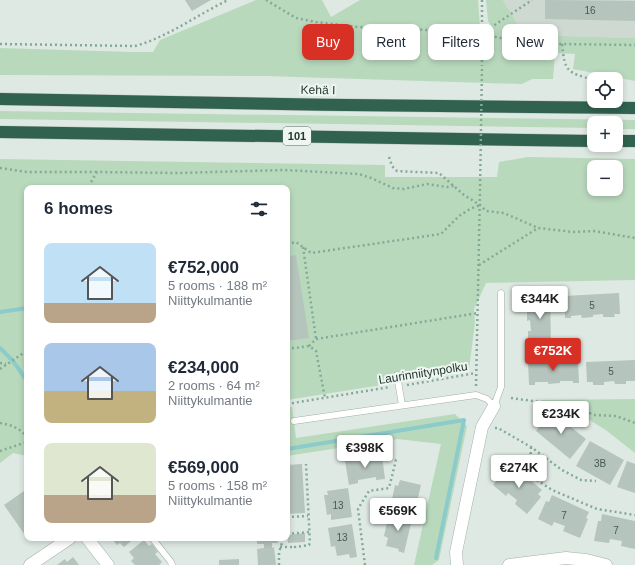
<!DOCTYPE html>
<html lang="en">
<head>
<meta charset="utf-8">
<style>
  body { margin:0; font-family:Helvetica,sans-serif; background:#f2f2f3; color:#1f2937; height:100vh; display:flex; flex-direction:column; font-size:15px; white-space:nowrap }
  * { box-sizing:border-box; margin:0 }
  p { font-size:13px; color:#747a83 }
  .icon { flex:none; width:22px; height:22px; fill:none; stroke:currentColor; stroke-width:2; stroke-linecap:round; stroke-linejoin:round }
  .map { position:relative; flex:1; overflow:hidden }
  .details { position:absolute; left:24px; top:185px; width:266px; height:356px; display:flex; flex-direction:column; background:#fff; border-radius:8px; box-shadow:0 2px 6px #0003 }
  .details>* { flex:none }
  .top-card { position:absolute; left:302px; top:24px; width:273px; height:36px; display:flex; gap:8px }
  .tools { position:absolute; left:587px; top:72px; display:grid; gap:8px }
  .tools a { display:grid; place-items:center; width:36px; height:36px; border-radius:8px; background:#fff; box-shadow:0 2px 6px #0003; font-size:20px }
  .price { position:absolute; translate:-50% -34px; padding:0 9px; border-radius:4px; background:#fff; color:#222; font-size:13px; line-height:26px; filter:drop-shadow(0 1px 2px #0008) }
  .price::after { content:''; position:absolute; left:50%; top:24px; width:12px; height:9px; margin-left:-6px; background:inherit; clip-path:polygon(0 0,100% 0,50% 100%) }
  .price.current { background:#d93025; color:#fff }
  ul { padding:0; list-style:none }
  li { display:flex; align-items:center; gap:12px; height:100px; padding:0 20px }
  li span { display:grid; place-items:center; flex:none; width:112px; height:80px; border-radius:8px; color:#555 }
  li>.icon { margin-inline-start:auto }
  span .icon { width:48px; height:48px; fill:#fffc; stroke-width:1 }
  li b { font-size:17px }
  h2 { display:flex; justify-content:space-between; align-items:center; height:48px; padding:0 20px; font-size:17px }
  .tag { padding:0 14px; border-radius:8px; background:#fff; box-shadow:0 2px 6px #0003; font-size:14px; line-height:36px }
  .tag.current { background:#d93025; color:#fff }
  .map>svg:first-child { display:block }
  .built { fill:#ced9d2 }
  .green { fill:#b9d9bd; fill-rule:evenodd }
  .lines { fill:none; stroke-linecap:round; stroke-linejoin:round }
  .stream { stroke:#8bcbca; stroke-width:4 }
  .building { fill:#b5c4bc }
  .lane-casing { stroke:#a3b0a9; stroke-width:7 }
  .street-casing { stroke:#a3b0a9; stroke-width:13 }
  .highway-casing { stroke:#bdc3c0; stroke-width:13 }
  .path { stroke:#82ab97; stroke-width:2.5; stroke-dasharray:2 3; stroke-linecap:butt }
  .lane { stroke:#fff; stroke-width:6 }
  .street { stroke:#fff; stroke-width:12 }
  .highway { stroke:#30624f; stroke-width:12 }
  .path-bridge { stroke:#82ab97; stroke-width:2.5; stroke-dasharray:2 3; stroke-linecap:butt }
  .labels { text-anchor:middle; stroke-width:4; stroke-linejoin:round; paint-order:stroke }
  .number-label { font-size:10px; fill:#475b52 }
  .shield { fill:#eff6f2; stroke:#607169; stroke-width:1 }
  .shield-label { font-size:11px; font-weight:bold; fill:#22382e }
  .street-label { font-size:12px; fill:#22382e; stroke:#eff6f2 }
</style>
</head>
<body>
<div class="map">
<svg width="635" height="565" viewBox="0 0 635 565">
  <rect width="100%" height="100%" fill="#dfe9e3"/>
  <path class="built" d="M503 0H635V38L524 35Z"/>
  <path class="green" d="M256 0H322L331 17 360 0H478L480 27 494 30 488 21 486 0H503L524 35 635 38V81L573 69 575 54 555 53 553 79H532L522 84 265 76 0 75V48L132 52H153L160 40Z
    M0 111 635 120V129H616V123H594V128L0 119Z
    M528 157 635 159V280L486 283 474 309 475 323 469 369 464 372 287 400V188H27V456L13 453 0 463V159L385 165V177H497L499 162ZM594 167H616V189H594Z
    M635 399V453L607 431 571 408 539 406 542 400Z
    M287 407H292L296 438 455 414 467 426 439 560 432 565H414L441 444 397 439 287 456Z"/>
  <g class="lines">
    <path class="stream" d="M0 312 27 308
      M0 348 13 361 27 381
      M287 449 464 420 436 558"/>
  </g>
  <path class="building" d="M185 0H211L192 11Z
    M545 0 635 1V21L545 19Z
    M296 255 309 338 287 341V257Z
    M550 292 551 347 531 348V342H528V331H531L530 320 527 321V309H530L529 298H527V293Z
    M619 293 620 314H614L615 317H603V314L593 315V317L582 318 581 315 571 316V318H565L564 296Z
    M578 360 579 383H573V381H560V383L548 384V382H535V385H529L528 362Z
    M635 360V381H626V384H615L614 381 604 382V385H593V382H587L586 362Z
    M552 412 586 439 570 459 536 431Z
    M590 441 624 460 610 485 576 466Z
    M382 455 385 479 376 480V477L358 480V483L349 485 345 461Z
    M627 461 635 464V493L617 487Z
    M302 464 305 513 287 514V465Z
    M514 466 542 490 538 494 541 497 527 514 515 504 517 500 508 493 506 496 493 485 507 468 510 471Z
    M400 480 421 485 414 515 392 510 394 504H391L395 485 398 486Z
    M348 488 352 517 331 520V514L327 515 324 495H328L327 491Z
    M24 491 27 496V538L4 505Z
    M552 495 589 512 586 518 588 519 580 538 563 531 565 526 554 522 552 526 538 519 546 501 549 502Z
    M389 514 412 519 404 553 398 551 399 549 386 546 388 538 384 536Z
    M602 514 635 521V549L621 546 622 541 610 539 609 543 594 541 598 521H601Z
    M352 524 357 557 350 558 349 554 337 556 335 546 331 547 328 528Z
    M305 533V542L288 543 287 535Z
    M111 538H135L124 547 120 543 117 545Z
    M257 538H277L278 543H272V548L274 547 276 565H258L257 549 264 548V544H257Z
    M144 540 149 546 152 544 158 552 155 554 162 562 159 565H135L131 561 134 558 129 552Z
    M73 557 79 565H57L65 559 67 562Z
    M239 559V565H219V560Z"/>
  <g class="lines">
    <g class="lane-casing">
      <path id="lane" d="M397 375 402 405
        M294 421 476 395 487 399 494 406 501 387V293
        M152 538 171 562 172 565"/>
    </g>
    <g class="street-casing">
      <path id="street" d="M87 538 108 565
        M30 565 70 538
        M457 565 456 552 482 427 494 406
        M509 565 566 558 586 560 606 565"/>
    </g>
    <g class="highway-casing">
      <path id="highway" d="M0 99C212 104 423 106 635 108
        M0 132 594 141
        M616 141H635"/>
    </g>
    <path class="path" d="M266 0 296 18 316 22 358 27 471 32 511 40 562 44 635 45
      M482 0V66
      M483 35 496 24 532 0
      M0 44 135 46C168 37 197 15 228 0
      M562 44C565 73 567 72 594 80
      M616 86 624 88
      M389 157 392 166 397 171 439 173 464 195 480 205 486 211 504 213 538 228
      M0 168 27 172H97
      M91 182 97 172 177 173 284 170 359 174 371 178 393 188 404 189 427 184 447 187 454 186
      M287 244 296 242 311 253 441 234 459 216 470 209 480 205
      M303 247 316 339
      M479 265 538 228 573 232 594 231 635 238
      M309 346 316 339 478 313
      M287 349 309 346 316 351 325 398
      M0 363 6 364
      M0 369 25 352
      M407 385 476 373
      M476 386 480 191
      M511 398 569 406 595 415 616 416 635 423
      M287 404 390 387
      M0 423C11 425 21 428 27 438
      M495 428H498L531 447 562 470 581 480 596 481
      M531 447 530 467 534 478 552 490 597 509 635 515
      M0 451 27 442
      M287 517 308 516
      M287 534 309 532
      M280 547H295
      M295 548V547L309 545 310 543 306 464
      M279 565V552L282 543V538
      M365 565 358 509 369 491 389 488 396 460 399 459"/>
    <use href="#lane" class="lane"/>
    <use href="#street" class="street"/>
    <use href="#highway" class="highway"/>
    <path class="path-bridge" d="M480 191 482 66"/>
  </g>
  <g class="labels">
    <g class="number-label">
      <text x="590" y="14">16</text>
      <text x="592" y="309">5</text>
      <text x="611" y="375">5</text>
      <text x="600" y="467">3B</text>
      <text x="338" y="509">13</text>
      <text x="564" y="519">7</text>
      <text x="616" y="534">7</text>
      <text x="342" y="541">13</text>
    </g>
    <rect class="shield" x="283" y="127" width="28" height="18" rx="3"/>
    <g class="shield-label">
      <text x="297" y="140">101</text>
    </g>
    <g class="street-label">
      <text transform="translate(318 90) rotate(1)" y="4">Kehä I</text>
      <text transform="translate(423 373) rotate(-9)" y="4">Laurinniitynpolku</text>
    </g>
  </g>
</svg>
<div class="tools">
<a><svg class="icon" aria-label="locate" viewBox="0 0 24 24"><circle cx="12" cy="12" r="6"/><path d="M12 2v4M12 18v4M2 12h4M18 12h4"/></svg></a>
<a>+</a>
<a>−</a>
</div>
<b class="price" style="left:540px;top:320px">€344K</b>
<b class="price current" style="left:553px;top:372px">€752K</b>
<b class="price" style="left:561px;top:435px">€234K</b>
<b class="price" style="left:365px;top:469px">€398K</b>
<b class="price" style="left:519px;top:489px">€274K</b>
<b class="price" style="left:398px;top:532px">€569K</b>
<div class="top-card">
<a class="tag current">Buy</a>
<a class="tag">Rent</a>
<a class="tag">Filters</a>
<a class="tag">New</a>
</div>
<section class="details">
<h2>6 homes<svg class="icon" aria-label="filters" viewBox="0 0 24 24"><path d="M4 7h16M4 17h16"/><circle cx="9" cy="7" r="2"/><circle cx="15" cy="17" r="2"/></svg></h2>
<ul>
<li><span style="background:linear-gradient(#bfe0f5 75%,#b9a48a 0)"><svg class="icon" aria-label="home" viewBox="0 0 24 24"><path d="M3 11l9-7 9 7M6 9v11h12V9"/></svg></span><div><b>€752,000</b><p>5 rooms · 188 m²</p><p>Niittykulmantie</p></div></li>
<li><span style="background:linear-gradient(#a9c7e8 60%,#c2b280 0)"><svg class="icon" aria-label="home" viewBox="0 0 24 24"><path d="M3 11l9-7 9 7M6 9v11h12V9"/></svg></span><div><b>€234,000</b><p>2 rooms · 64 m²</p><p>Niittykulmantie</p></div></li>
<li><span style="background:linear-gradient(#dfe7d0 65%,#b9a48a 0)"><svg class="icon" aria-label="home" viewBox="0 0 24 24"><path d="M3 11l9-7 9 7M6 9v11h12V9"/></svg></span><div><b>€569,000</b><p>5 rooms · 158 m²</p><p>Niittykulmantie</p></div></li>
</ul>
</section>
</div>
</body>
</html>
